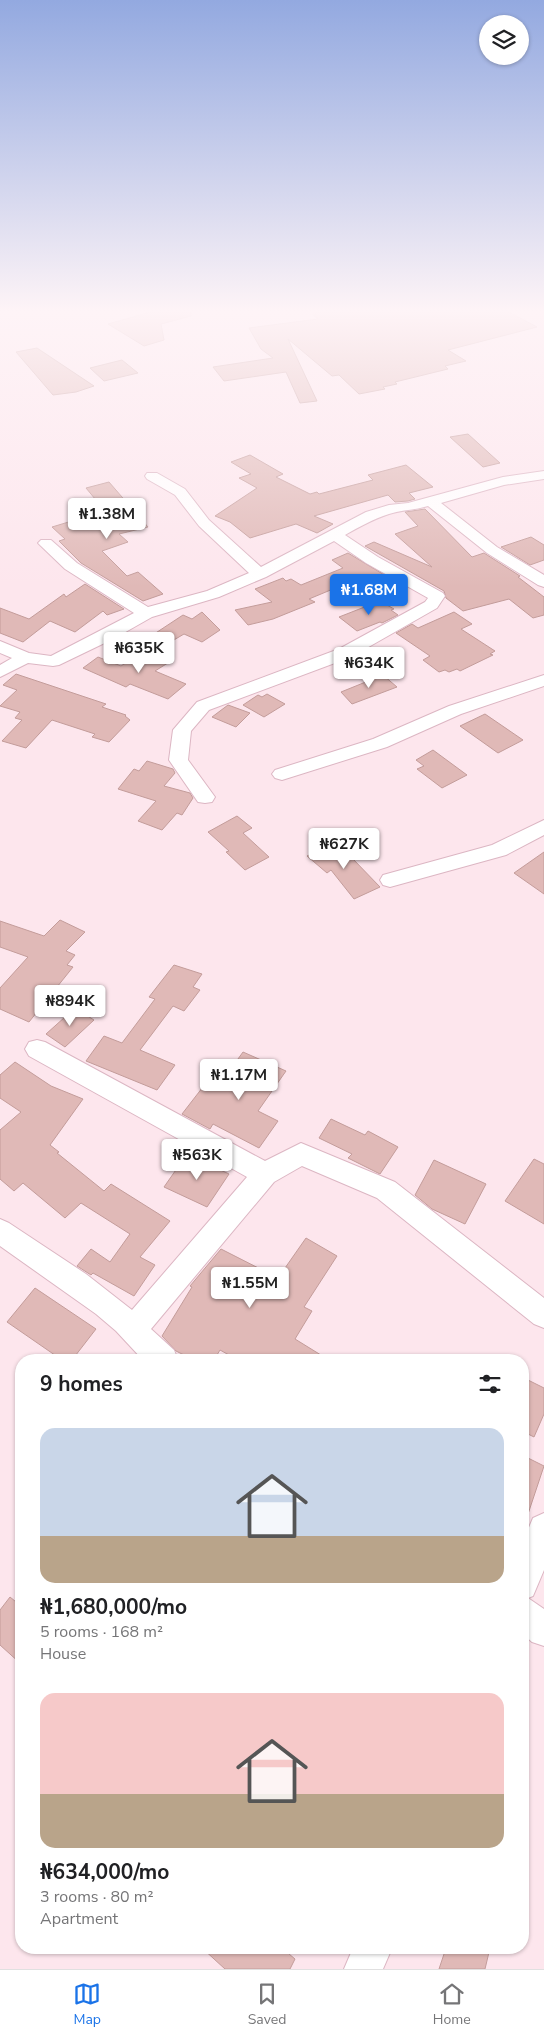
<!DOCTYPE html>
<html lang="en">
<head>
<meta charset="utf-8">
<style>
  body { margin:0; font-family:"Nunito Sans",sans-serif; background:#f2f2f2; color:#202124; height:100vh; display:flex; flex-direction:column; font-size:19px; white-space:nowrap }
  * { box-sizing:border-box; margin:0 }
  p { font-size:16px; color:#757577 }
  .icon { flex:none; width:28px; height:28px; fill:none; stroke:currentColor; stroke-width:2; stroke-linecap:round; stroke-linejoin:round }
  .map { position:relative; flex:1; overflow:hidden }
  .sheet { position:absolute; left:15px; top:1354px; width:514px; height:600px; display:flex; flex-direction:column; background:#fff; border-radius:20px; box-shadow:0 1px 4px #0004 }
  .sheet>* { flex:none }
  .controls { position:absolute; left:479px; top:15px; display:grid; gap:10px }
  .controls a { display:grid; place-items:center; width:50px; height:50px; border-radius:50%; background:#fff; box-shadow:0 1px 4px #0004; font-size:25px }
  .price { position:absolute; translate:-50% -42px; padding:0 11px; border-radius:5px; background:#fff; color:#222; font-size:16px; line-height:32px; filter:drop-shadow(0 1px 2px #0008) }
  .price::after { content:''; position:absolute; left:50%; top:30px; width:15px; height:11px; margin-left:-8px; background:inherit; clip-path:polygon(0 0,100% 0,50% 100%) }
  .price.selected { background:#1a73e8; color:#fff }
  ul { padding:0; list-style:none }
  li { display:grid; align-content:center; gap:10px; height:265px; padding:0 25px }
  li span { display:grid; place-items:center; height:155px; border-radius:15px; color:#555 }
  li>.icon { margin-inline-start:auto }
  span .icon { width:90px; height:90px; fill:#fffc; stroke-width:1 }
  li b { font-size:21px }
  h2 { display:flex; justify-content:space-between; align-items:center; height:60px; padding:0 25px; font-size:21px }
  .menu { display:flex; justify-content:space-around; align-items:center; height:70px; border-top:1px solid #e0e0e0; background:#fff; font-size:14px; color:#757577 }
  .menu a { display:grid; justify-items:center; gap:2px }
  .menu .selected { color:#1a73e8 }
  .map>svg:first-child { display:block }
  .building { fill:#e0b9b7; stroke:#c39c9a }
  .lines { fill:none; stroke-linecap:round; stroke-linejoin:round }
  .minor-casing { stroke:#dcb6c3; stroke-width:2 }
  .minor { fill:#fff; fill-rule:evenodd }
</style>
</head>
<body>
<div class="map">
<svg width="544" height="1969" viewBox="0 0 544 1969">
  <rect width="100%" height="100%" fill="#fde6ed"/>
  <path class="building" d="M154 311H191V316L161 324 164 340 144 346 108 324Z
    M314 311H507L537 327 448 350 466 361 445 366 448 369 395 382 397 384 383 387 385 389 359 394 339 375 332 376 288 339 317 401 300 403 286 372 224 381 213 367 273 358 261 349 249 328 318 319 312 314H316Z
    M37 348 94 386 76 392 53 395 16 352Z
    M122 360 138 373 104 381 90 368Z
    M468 434 500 463 483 467 450 437Z
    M250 455 283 474 276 477 310 494 317 492 319 494 373 480 368 475 406 465 433 487 409 493 415 499 408 501 395 502 388 495 314 516 333 524 317 533 296 524 250 538 230 522 215 516 257 488 239 478 251 474 231 462Z
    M109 482 148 527 119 534 128 542 102 551 127 576 138 572 163 594 143 601 81 563 59 541 65 539 52 527 105 511 86 488Z
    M425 509 472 557 484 553 520 576 518 577 544 597V615L533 618 509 599 463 611 446 598 444 591 365 546 374 542 432 567 395 534 418 526 405 512Z
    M531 537 544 545V560L530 565 501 547Z
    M348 553 401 585 378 594 357 579 309 599 315 602 273 619 248 625 235 610 272 602 255 589 283 578 286 581 291 579 301 585 343 568 332 560Z
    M85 584 124 609 107 615 103 611 75 632 50 621 23 642 0 633V608L29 619 64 594 66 597Z
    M380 601 394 609 391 610 398 615 382 623 380 622 357 631 339 617Z
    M202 612 220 630 202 642 184 634 157 650 142 642 183 615 192 619Z
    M454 612 472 624 461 629 495 651 490 654 493 655 460 671 457 669 449 672 445 670 439 672 423 660 430 656 396 633 412 624 418 628Z
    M147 649 171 661 155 671 186 684 168 699 130 684 126 687 83 668 98 657 121 666Z
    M369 656 385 671 367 677 351 662Z
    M16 674 106 704 102 707 126 715 125 716 130 720 109 742 92 737 95 734 52 720 26 748 2 741 22 720 15 718 20 712 0 706 17 690 3 685Z
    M383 675 397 687 352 704 341 692Z
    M267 694 285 704 264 717 243 705 258 695 262 697Z
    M228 705 250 713 236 727 212 717Z
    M485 714 523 740 498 753 460 726Z
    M433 750 467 775 442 788 417 769 424 766 416 760Z
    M147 761 173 769 175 773 164 786 190 793 193 798 182 815 177 813 162 830 138 821 156 801 118 789 134 769 139 771Z
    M237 816 252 828 243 833 269 857 245 870 226 852 229 851 208 832Z
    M334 842 353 859 380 887 354 899 331 870 327 873 307 856Z
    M544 852V894L514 873Z
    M60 920 85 932 66 951 75 955 67 965 73 967 29 1022 0 1009V988L28 957 0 947V921L44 936Z
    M174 965 202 974 193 987 200 990 184 1011 173 1006 140 1050 175 1065 157 1090 86 1061 104 1036 122 1043 155 999 149 997Z
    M75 1008 94 1020 65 1047 46 1034Z
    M243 1052 286 1071 258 1111 278 1121 259 1148 213 1124 210 1129 182 1114 206 1083 217 1088Z
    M15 1062 51 1086 83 1099 50 1145 59 1152 57 1153 104 1191 111 1184 170 1221 140 1257 155 1265 134 1296 93 1273 91 1275 77 1266 91 1249 110 1262 130 1234 81 1203 65 1218 23 1183 14 1191 0 1179V1130L21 1112 0 1098V1075Z
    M331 1119 365 1135 368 1131 398 1147 380 1174 348 1158 352 1154 319 1138Z
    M187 1154 229 1174 207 1207 164 1187Z
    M534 1159 544 1164V1224L505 1201Z
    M434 1160 486 1184 465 1224 432 1209 415 1195Z
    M306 1238 337 1256 304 1307 312 1311 295 1339 329 1360H238L220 1350 214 1360H194L176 1351 162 1336 192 1287 190 1286 221 1249 278 1278Z
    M35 1288 96 1329 72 1360H62L7 1322Z
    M522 1377 544 1388V1414L534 1437 522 1431Z
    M522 1455 544 1466 525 1523H522Z
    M10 1597 21 1606V1664L0 1645V1610Z
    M202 1948H282L295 1959 290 1969H225Z
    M446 1948H490L485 1969H439Z"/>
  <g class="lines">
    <g class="minor-casing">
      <path id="minor" d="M544 471V479L504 485 441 503 497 547 544 575V587L538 585 487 553 428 506C415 510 401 510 389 514 373 519 359 527 345 535L378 557 443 593 445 596 437 608 351 657 209 710 191 731 188 760 215 797 212 802 205 803 198 802 169 760 173 730 197 702 339 649 425 602 428 598 366 563 334 541 266 577 219 597 152 617 115 638 59 665 53 666 28 663 0 677V665L12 658 0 653V641L29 653 51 656 134 613 65 569 41 546 38 543 41 540H51L77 563 148 607 207 591 249 573 199 526 175 495 147 479 145 476 147 473H157L185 489 209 520 261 567 366 512 389 505 408 503 503 477Z
        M544 675V686L461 714 387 747 282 780 275 778 272 774 275 770 373 739 449 706Z
        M544 820V835L506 855 390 887 383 885 380 880 383 875 492 845Z
        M37 1040 45 1042 265 1161 301 1143 395 1182 544 1298V1328L534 1324 377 1198 302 1166 274 1182 151 1329 174 1350 178 1360H143L116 1331 96 1314 0 1246V1219L9 1223 86 1274 132 1310 247 1177 29 1056 25 1049 29 1042Z
        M544 1513V1570L533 1596 528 1598 544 1609V1646L532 1642 522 1633V1544L533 1518Z
        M353 1948H392L383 1969H344Z"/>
    </g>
    <use href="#minor" class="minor"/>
  </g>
  <linearGradient id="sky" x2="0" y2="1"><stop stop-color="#93a9e0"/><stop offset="0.53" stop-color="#fef4f7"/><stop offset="1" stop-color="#fef4f7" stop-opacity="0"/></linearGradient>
  <rect width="544" height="587" fill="url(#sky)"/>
</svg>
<div class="controls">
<a><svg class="icon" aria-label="layers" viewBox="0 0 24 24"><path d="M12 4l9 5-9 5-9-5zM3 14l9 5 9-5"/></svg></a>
</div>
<b class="price" style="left:107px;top:540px">₦1.38M</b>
<b class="price selected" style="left:369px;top:616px">₦1.68M</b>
<b class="price" style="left:139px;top:674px">₦635K</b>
<b class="price" style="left:369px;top:689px">₦634K</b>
<b class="price" style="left:344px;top:870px">₦627K</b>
<b class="price" style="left:70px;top:1027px">₦894K</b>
<b class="price" style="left:239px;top:1101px">₦1.17M</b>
<b class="price" style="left:197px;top:1181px">₦563K</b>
<b class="price" style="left:250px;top:1309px">₦1.55M</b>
<section class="sheet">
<h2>9 homes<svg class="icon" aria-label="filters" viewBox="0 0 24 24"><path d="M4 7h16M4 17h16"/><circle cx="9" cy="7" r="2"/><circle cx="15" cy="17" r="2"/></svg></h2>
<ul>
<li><span style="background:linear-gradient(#c9d6e8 70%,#b9a48a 0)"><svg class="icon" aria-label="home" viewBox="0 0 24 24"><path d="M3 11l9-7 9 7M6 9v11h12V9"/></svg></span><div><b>₦1,680,000/mo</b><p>5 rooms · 168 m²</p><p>House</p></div></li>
<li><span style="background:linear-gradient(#f6c9c9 65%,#b9a48a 0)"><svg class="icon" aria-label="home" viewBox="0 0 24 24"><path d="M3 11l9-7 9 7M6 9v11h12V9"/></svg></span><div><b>₦634,000/mo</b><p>3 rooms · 80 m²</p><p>Apartment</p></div></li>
</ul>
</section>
</div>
<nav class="menu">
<a class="selected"><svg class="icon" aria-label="map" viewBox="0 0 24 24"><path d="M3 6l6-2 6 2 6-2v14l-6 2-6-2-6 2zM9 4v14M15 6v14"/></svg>Map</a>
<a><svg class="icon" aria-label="saved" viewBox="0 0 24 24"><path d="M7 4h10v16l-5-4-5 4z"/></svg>Saved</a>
<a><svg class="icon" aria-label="home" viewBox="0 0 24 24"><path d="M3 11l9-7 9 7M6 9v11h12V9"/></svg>Home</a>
</nav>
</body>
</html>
